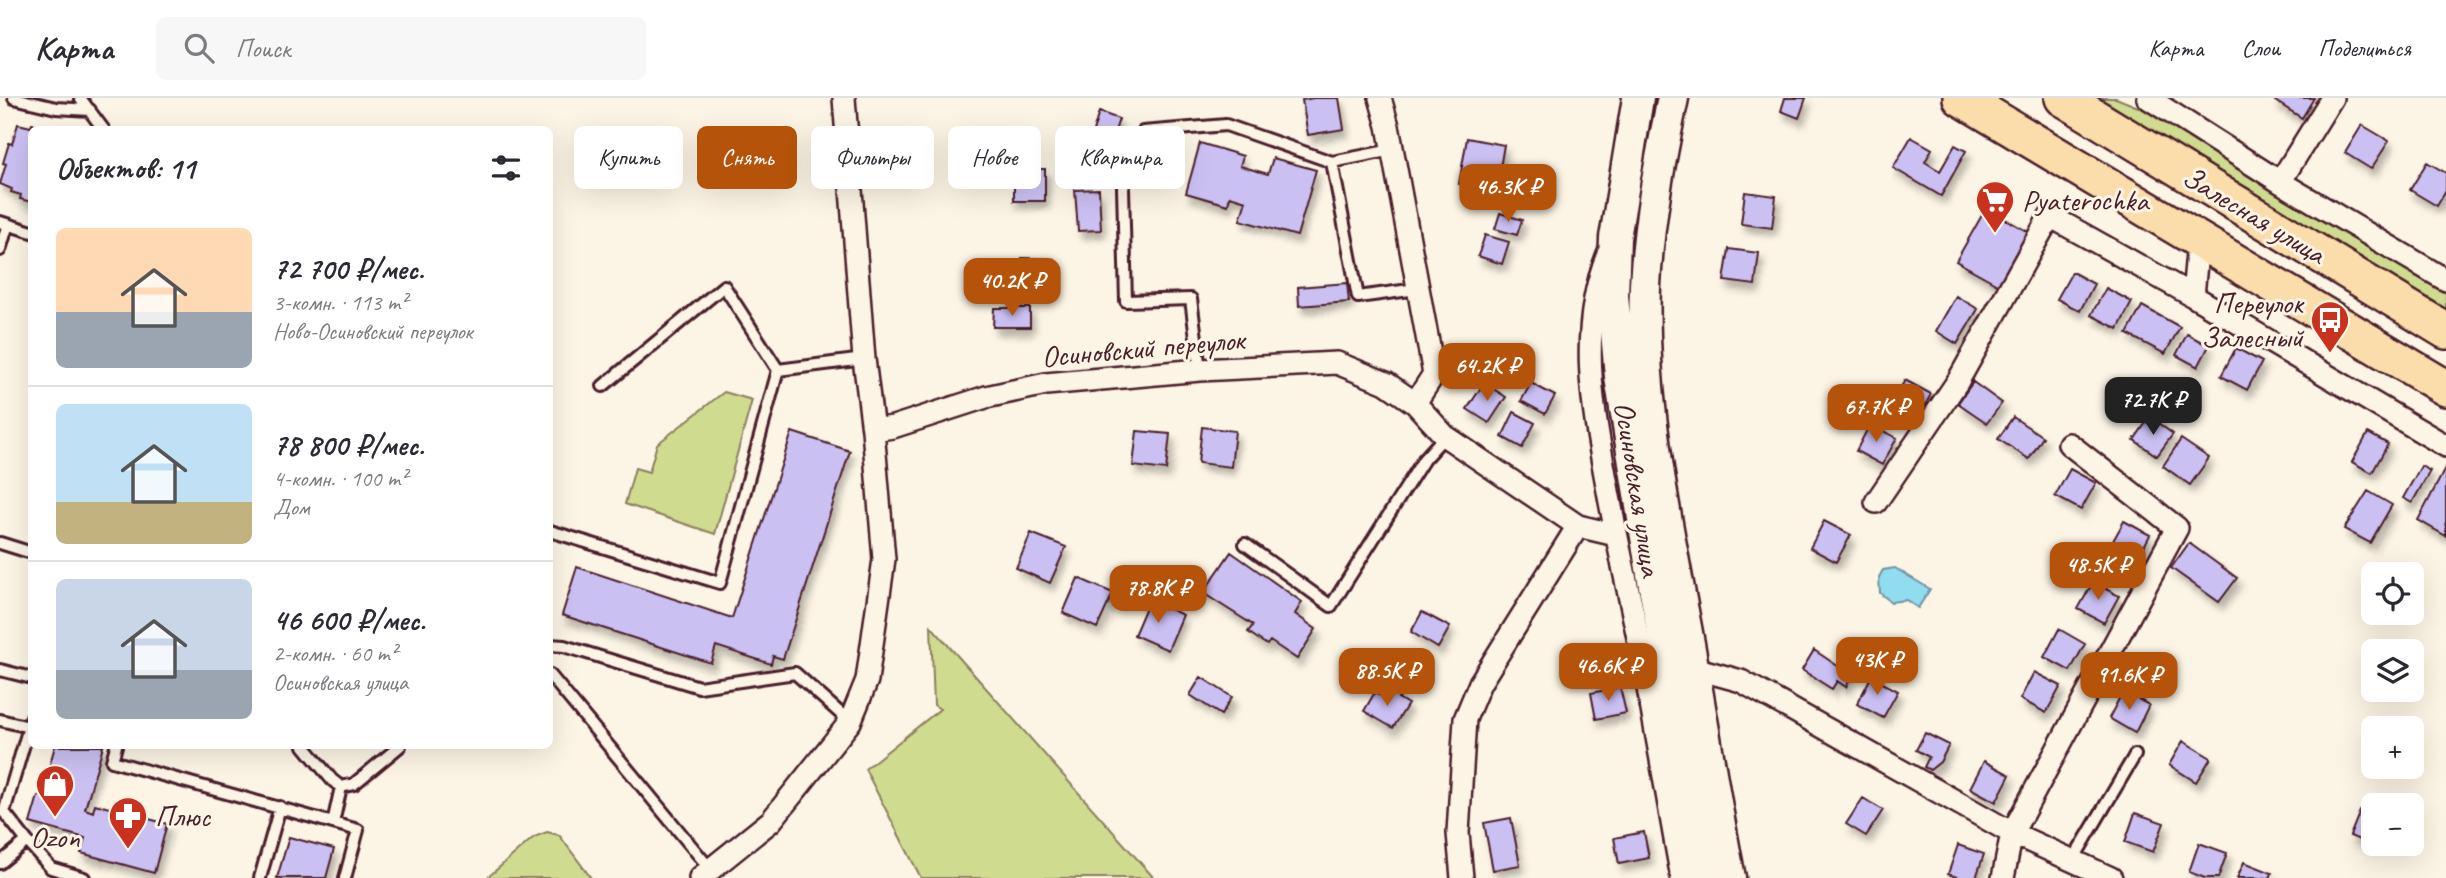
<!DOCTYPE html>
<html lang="ru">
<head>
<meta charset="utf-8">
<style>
  body { margin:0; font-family:Caveat,sans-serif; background:#f7f7f7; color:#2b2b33; height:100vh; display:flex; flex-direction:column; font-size:26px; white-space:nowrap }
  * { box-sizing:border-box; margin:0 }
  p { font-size:23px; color:#7c7c81 }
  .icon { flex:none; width:38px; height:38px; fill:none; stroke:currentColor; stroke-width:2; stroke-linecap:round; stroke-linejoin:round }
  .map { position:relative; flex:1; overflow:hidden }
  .side { position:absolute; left:28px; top:28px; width:525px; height:623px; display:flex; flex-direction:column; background:#fff; border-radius:10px; box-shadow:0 7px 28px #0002 }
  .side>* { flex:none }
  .top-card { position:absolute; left:574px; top:28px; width:665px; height:63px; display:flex; gap:14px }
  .controls { position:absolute; left:2361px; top:464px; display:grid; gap:14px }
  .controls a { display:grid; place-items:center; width:63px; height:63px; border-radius:10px; background:#fff; box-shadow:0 7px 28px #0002; font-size:35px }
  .price { position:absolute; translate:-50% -60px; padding:0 16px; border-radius:14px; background:#b45309; color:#fff; font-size:23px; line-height:46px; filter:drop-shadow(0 2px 4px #0008) }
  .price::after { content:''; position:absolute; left:50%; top:42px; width:21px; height:16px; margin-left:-10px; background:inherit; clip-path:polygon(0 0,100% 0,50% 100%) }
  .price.selected { background:#222; color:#fff }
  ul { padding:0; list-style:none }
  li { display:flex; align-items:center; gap:21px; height:175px; padding:0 28px }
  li+li { border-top:2px solid #e1e1e2 }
  li span { display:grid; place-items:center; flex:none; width:196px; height:140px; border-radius:10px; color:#555 }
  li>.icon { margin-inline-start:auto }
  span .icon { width:84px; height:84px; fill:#fffc; stroke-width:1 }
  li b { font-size:30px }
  h2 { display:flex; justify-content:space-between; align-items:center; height:84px; padding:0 28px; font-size:30px }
  .pill { padding:0 24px; border-radius:10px; background:#fff; box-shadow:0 7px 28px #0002; font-size:24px; line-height:63px }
  .pill.selected { background:#b45309; color:#fff }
  header { display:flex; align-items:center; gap:42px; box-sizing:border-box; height:98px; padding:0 35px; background:#fff; border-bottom:2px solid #e1e1e2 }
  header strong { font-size:33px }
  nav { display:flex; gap:38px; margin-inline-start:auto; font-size:24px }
  .search { width:490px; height:63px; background:#f7f7f7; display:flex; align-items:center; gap:18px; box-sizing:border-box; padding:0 24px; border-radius:10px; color:#7c7c81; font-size:26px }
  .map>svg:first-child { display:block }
  .green { fill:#cfdc90; stroke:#8c7e5e; stroke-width:2 }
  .water { fill:#8fddef; stroke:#7391a1; stroke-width:2 }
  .building { fill:#cbc0f2; stroke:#4a1f2b; stroke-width:2; filter:url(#shadow) }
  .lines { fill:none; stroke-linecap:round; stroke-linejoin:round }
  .lane-casing { stroke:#4a1f2b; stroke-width:16 }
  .street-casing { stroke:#4a1f2b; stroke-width:26 }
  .secondary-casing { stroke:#4a1f2b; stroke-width:35 }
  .primary-casing { stroke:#4a1f2b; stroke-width:40 }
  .lane { stroke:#fcf5e5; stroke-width:10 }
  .street { stroke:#fcf5e5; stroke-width:21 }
  .secondary { stroke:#fcf5e5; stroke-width:30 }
  .primary { stroke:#faddab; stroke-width:35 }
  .labels { text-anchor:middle; stroke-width:6; stroke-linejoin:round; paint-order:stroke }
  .poi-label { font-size:30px; fill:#4a1f2b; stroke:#fcf5e5; text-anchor:start }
  .street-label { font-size:30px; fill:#4a1f2b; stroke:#fcf5e5 }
</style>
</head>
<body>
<header>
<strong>Карта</strong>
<div class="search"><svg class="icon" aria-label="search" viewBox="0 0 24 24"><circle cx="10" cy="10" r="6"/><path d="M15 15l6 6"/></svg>Поиск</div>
<nav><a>Карта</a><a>Слои</a><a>Поделиться</a></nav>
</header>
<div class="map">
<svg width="2446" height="780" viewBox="0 0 2446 780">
  <defs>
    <filter id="shadow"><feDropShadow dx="4" dy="7" stdDeviation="3.5" flood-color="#0004"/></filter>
  </defs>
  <rect width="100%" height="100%" fill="#fcf5e5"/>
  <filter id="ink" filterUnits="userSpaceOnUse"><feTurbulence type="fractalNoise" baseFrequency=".0143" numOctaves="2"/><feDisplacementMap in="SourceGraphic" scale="14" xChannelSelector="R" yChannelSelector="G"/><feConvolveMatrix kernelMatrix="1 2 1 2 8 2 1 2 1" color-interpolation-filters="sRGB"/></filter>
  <g filter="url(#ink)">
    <path class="green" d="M2096 0H2116L2153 15 2446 191V211Z
      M724 294 752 302 715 436 625 406 635 370 649 374 657 346Z
      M931 528 1154 780H921L865 671 940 611 934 607Z
      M547 734 559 737 591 780H487L534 739Z"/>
    <path class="water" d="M1895 470 1930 491 1918 510 1906 502 1891 504 1880 495 1879 479 1883 472Z"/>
    <path class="building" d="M1314 0H1339L1344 31 1308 37 1302 2Z
      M1785 0H1806L1799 20 1781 13Z
      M2277 0H2314L2302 20 2275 3Z
      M1099 14 1119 21 1103 69 1084 63Z
      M18 26 31 29 32 26 43 29 42 32H32V104L20 101 21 97 11 94 12 91 0 86 6 66 3 65 9 45 12 46Z
      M2362 27 2389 43 2371 71 2345 55Z
      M1911 39 1932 51 1925 64 1940 73 1955 47 1966 53 1941 98 1893 70Z
      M1467 40 1504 47 1496 93 1459 86Z
      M1200 45 1243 58 1240 68 1268 76 1273 60 1316 72 1297 138 1240 122 1246 103 1230 98 1228 107 1186 95Z
      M2427 64 2446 75V93L2437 108 2410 92Z
      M1014 71H1045V103H1014Z
      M1099 91 1101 132 1078 133 1075 92Z
      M1745 94 1776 98 1772 130 1741 126Z
      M1986 110 2028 134 1999 187 1956 163Z
      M1500 115 1522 122 1517 137 1495 131Z
      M1485 137 1509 144 1502 166 1478 158Z
      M1729 151 1759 155 1755 187 1724 183Z
      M1022 160 1054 161 1053 192H1022Z
      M2072 174 2094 186 2080 213 2057 201Z
      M1347 185 1349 204 1299 208 1298 189Z
      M2106 190 2132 204 2118 231 2091 217Z
      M1956 198 1978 211 1957 246 1936 233Z
      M2142 208 2180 229 2165 256 2127 236Z
      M994 210H1030V229H993Z
      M2187 236 2209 248 2198 269 2176 257Z
      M2236 250 2262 264 2247 292 2221 278Z
      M1905 282 1931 296 1916 324 1890 309Z
      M1973 284 2002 305 1987 325 1958 305Z
      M1484 285 1506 299 1489 325 1467 311Z
      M1531 285 1555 298 1545 316 1521 303Z
      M1514 314 1535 325 1522 350 1502 339Z
      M2013 319 2043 339 2029 361 1998 341Z
      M2150 319 2173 336 2157 358 2134 342Z
      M1870 326 1897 340 1882 367 1856 353Z
      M1202 329 1235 333 1231 369 1198 365Z
      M1137 333 1170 336 1166 372 1133 368Z
      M792 334 850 353 783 561 773 558 771 566 716 548 711 565 562 517 577 469 732 520Z
      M2368 335 2388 346 2372 375 2352 364Z
      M2181 341 2209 360 2190 387 2163 368Z
      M2421 368 2430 373 2412 405 2403 400Z
      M2446 369V438L2418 422Z
      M2070 371 2096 385 2081 412 2055 398Z
      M2368 393 2392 407 2370 445 2344 431Z
      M1824 423 1851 437 1836 464 1810 450Z
      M2124 423 2150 437 2136 464 2109 450Z
      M1031 435 1066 449 1050 485 1016 470Z
      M2189 445 2237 480 2219 504 2171 470Z
      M1231 454 1302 504 1295 516 1316 531 1297 561 1270 543 1267 547 1248 534 1253 527 1203 495Z
      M1078 480 1113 495 1097 530 1063 515Z
      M2093 484 2119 498 2104 525 2078 511Z
      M1149 502 1183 517 1168 552 1134 537Z
      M1422 514 1450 529 1438 550 1411 534Z
      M2059 531 2085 546 2070 573 2044 559Z
      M1814 552 1845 573 1843 576 1850 581 1846 589 1837 583 1832 591 1802 572Z
      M2034 574 2061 588 2046 615 2020 601Z
      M1201 579 1232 599 1221 617 1190 597Z
      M1871 579 1898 593 1883 620 1857 606Z
      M1620 589 1626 615 1596 621 1591 595Z
      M1395 592 1401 596 1398 600 1408 606 1393 630 1364 613 1375 594 1389 602Z
      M2123 593 2149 607 2135 635 2109 620Z
      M1925 635 1949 647 1940 664 1930 672 1924 669 1929 659 1916 652Z
      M2183 643 2211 660 2196 684 2169 667Z
      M55 648H103L85 711 93 714 95 706 167 726 154 775 81 755 85 740 30 725 38 698H41Z
      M1984 663 2010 677 1996 704 1970 690Z
      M1863 700 1883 712 1866 738 1846 726Z
      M2360 713 2373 719 2374 748 2350 738Z
      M2135 715 2164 725 2153 754 2125 744Z
      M1511 720 1520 767 1493 772 1484 725Z
      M1644 734 1649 760 1619 766 1614 740Z
      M289 739 334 751 326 780H277Z
      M2199 745 2227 755 2218 780H2205L2189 774Z
      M1958 747 1984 756 1976 780H1960L1948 776Z
      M2244 764 2272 775 2270 780H2237Z"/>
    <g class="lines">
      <g class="lane-casing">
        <path id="lane" d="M14 0 56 10 90 12
          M80 0 104 32
          M1332 64 1358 199 1417 191
          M0 124 32 134
          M0 152 8 126
          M1200 272 1191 201 1126 203 1123 90 1143 34 1226 27 1332 64 1392 52
          M603 288 724 188 778 272
          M550 433 720 485 778 272 864 261
          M0 445 32 455
          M1245 446 1331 508 1424 361 1445 338
          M550 547 564 548 699 589 795 575 850 624
          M0 572 32 580
          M550 577 711 772
          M0 622 29 629
          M116 648 112 663 358 732 345 780
          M304 648 332 682 341 689
          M333 725 341 689 354 686 400 648
          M27 743 51 770 84 780
          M2073 762 2135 657
          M0 765 27 743 4 714 32 619
          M260 780 280 709"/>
      </g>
      <g class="street-casing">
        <path id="street" d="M1380 0 1388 28 1434 276 1415 305
          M2148 0 2280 84 2446 182
          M2280 84 2332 0
          M1608 156C1578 230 1592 306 1606 382 1617 445 1632 507 1644 570 1658 640 1669 710 1682 780
          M2193 198 2198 143
          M873 332 893 329 986 299 1046 286 1200 272 1337 265 1386 285 1415 305 1445 338 1578 428 1616 437
          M1876 404 1958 283 2050 118 2193 198 2446 348
          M1694 570 1741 583 2012 735 2111 780
          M700 780 771 723 850 624 867 582 884 461 873 332 864 261 844 0
          M1462 780 1458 735 1465 621 1480 585 1578 428
          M2003 780 2012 735 2177 430 2069 346"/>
      </g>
      <g class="secondary-casing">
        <path id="secondary" d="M1638 0 1615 140 1613 198 1620 279 1653 482 1707 780
          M1673 0C1660 62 1648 125 1645 188 1641 301 1665 414 1685 524 1701 609 1713 695 1730 780"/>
      </g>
      <g class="primary-casing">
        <path id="primary" d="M1961 0 2446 290
          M2063 0 2446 233"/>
      </g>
      <use href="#lane" class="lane"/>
      <use href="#street" class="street"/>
      <use href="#secondary" class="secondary"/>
      <use href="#primary" class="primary"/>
    </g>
  </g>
  <defs>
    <g id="supermarket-pin" transform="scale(2.0125)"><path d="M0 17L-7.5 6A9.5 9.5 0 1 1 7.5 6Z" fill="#c8321e" stroke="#fcf5e5"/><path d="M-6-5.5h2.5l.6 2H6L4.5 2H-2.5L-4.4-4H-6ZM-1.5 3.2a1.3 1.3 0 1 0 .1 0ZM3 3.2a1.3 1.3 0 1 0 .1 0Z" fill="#fff"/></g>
    <g id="bus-pin" transform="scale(2.0125)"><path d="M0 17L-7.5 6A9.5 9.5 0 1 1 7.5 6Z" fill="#c8321e" stroke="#fcf5e5"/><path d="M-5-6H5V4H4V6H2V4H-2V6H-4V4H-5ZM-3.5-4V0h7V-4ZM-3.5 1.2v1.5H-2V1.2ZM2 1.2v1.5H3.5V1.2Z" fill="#fff"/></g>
    <g id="shop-pin" transform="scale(2.0125)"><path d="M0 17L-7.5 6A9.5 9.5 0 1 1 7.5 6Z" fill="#c8321e" stroke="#fcf5e5"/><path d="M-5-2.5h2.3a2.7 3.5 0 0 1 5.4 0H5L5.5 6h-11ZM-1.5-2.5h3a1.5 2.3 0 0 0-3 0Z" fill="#fff"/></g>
    <g id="pharmacy-pin" transform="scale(2.0125)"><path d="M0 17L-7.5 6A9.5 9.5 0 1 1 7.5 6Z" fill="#c8321e" stroke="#fcf5e5"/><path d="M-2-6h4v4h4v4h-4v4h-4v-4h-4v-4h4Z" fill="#fff"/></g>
  </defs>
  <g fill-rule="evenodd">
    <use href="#supermarket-pin" x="1995" y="102"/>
    <use href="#bus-pin" x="2330" y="222"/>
    <use href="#shop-pin" x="55" y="686"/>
    <use href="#pharmacy-pin" x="128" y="718"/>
  </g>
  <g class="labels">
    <g class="poi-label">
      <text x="2022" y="112">Pyaterochka</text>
      <text x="2303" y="215" text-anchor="end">Переулок<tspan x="2303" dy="34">Залесный</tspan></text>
      <text x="155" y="728">Плюс</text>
      <text x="55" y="749" text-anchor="middle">Ozon</text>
    </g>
    <g class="street-label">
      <text transform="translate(2254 117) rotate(31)" y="10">Залесная улица</text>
      <text transform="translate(1143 250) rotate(-5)" y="10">Осиновский переулок</text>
      <text transform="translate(1638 391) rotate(81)" y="10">Осиновская улица</text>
    </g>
  </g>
</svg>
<div class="controls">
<a><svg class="icon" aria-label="locate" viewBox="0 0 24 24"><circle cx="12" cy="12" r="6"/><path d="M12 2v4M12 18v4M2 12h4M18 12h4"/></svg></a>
<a><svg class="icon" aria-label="layers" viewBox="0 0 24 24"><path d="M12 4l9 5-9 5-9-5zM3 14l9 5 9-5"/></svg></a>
<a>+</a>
<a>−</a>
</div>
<b class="price" style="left:1508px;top:126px">46.3K ₽</b>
<b class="price" style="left:1012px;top:220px">40.2K ₽</b>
<b class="price" style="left:1487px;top:305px">64.2K ₽</b>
<b class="price selected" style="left:2153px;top:339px">72.7K ₽</b>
<b class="price" style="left:1876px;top:346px">67.7K ₽</b>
<b class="price" style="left:2098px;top:504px">48.5K ₽</b>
<b class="price" style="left:1158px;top:527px">78.8K ₽</b>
<b class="price" style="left:1877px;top:599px">43K ₽</b>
<b class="price" style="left:1608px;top:605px">46.6K ₽</b>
<b class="price" style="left:1387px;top:610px">88.5K ₽</b>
<b class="price" style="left:2129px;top:614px">91.6K ₽</b>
<div class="top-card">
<a class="pill">Купить</a>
<a class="pill selected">Снять</a>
<a class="pill">Фильтры</a>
<a class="pill">Новое</a>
<a class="pill">Квартира</a>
</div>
<section class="side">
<h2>Объектов: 11<svg class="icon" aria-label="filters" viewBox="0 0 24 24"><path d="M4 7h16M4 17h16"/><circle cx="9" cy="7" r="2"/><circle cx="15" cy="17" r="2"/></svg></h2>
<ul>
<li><span style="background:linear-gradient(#ffd9b3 60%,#9aa5b1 0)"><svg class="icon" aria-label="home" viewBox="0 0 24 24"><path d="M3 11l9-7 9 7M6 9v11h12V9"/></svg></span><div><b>72 700 ₽/мес.</b><p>3-комн. · 113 m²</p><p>Ново-Осиновский переулок</p></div></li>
<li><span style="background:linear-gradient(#bfe0f5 70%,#c2b280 0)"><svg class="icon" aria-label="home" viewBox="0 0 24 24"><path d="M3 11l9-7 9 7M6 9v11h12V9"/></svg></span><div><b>78 800 ₽/мес.</b><p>4-комн. · 100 m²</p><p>Дом</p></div></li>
<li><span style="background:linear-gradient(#c9d6e8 65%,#9aa5b1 0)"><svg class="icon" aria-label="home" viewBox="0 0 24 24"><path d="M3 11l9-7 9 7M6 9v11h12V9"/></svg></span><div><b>46 600 ₽/мес.</b><p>2-комн. · 60 m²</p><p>Осиновская улица</p></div></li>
</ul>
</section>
</div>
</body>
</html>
